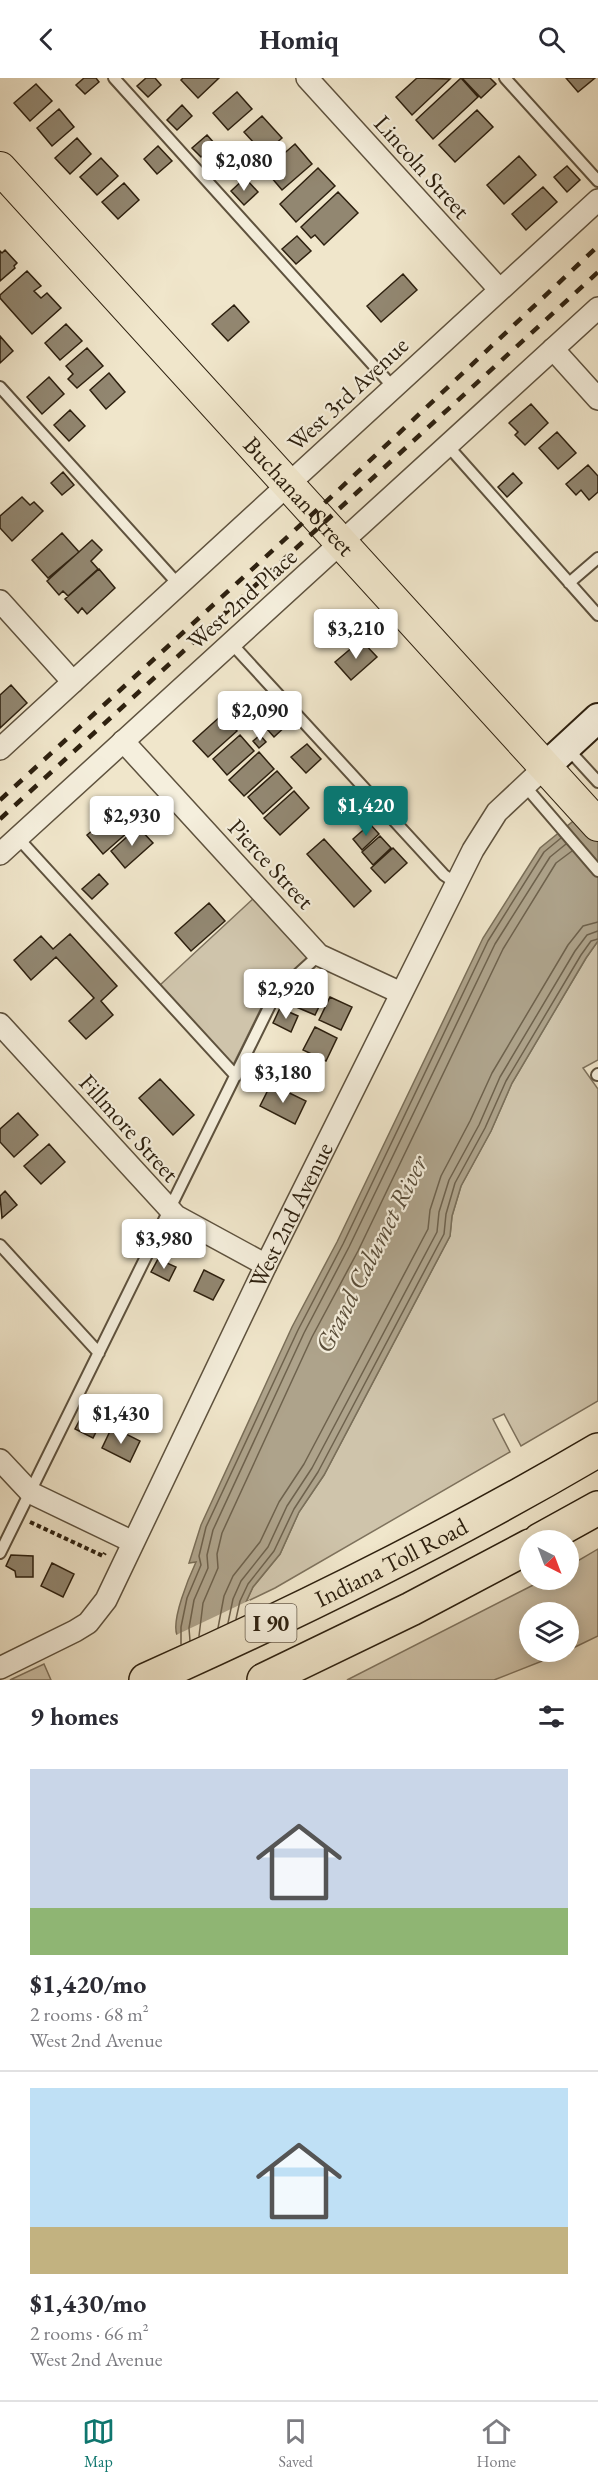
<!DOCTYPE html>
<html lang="en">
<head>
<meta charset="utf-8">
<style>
  body { margin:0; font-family:"EB Garamond",serif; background:#f2f2f3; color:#2b2b33; height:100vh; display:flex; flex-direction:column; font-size:22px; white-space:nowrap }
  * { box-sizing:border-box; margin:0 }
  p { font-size:20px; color:#7c7c81 }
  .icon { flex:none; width:33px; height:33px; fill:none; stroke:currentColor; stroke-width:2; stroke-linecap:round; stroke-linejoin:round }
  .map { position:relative; height:1602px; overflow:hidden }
  .details { display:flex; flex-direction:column; background:#fff; flex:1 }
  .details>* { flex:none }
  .needle { width:39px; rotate:138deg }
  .controls { position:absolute; left:519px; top:1452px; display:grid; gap:12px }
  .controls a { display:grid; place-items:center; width:60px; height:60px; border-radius:50%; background:#fff; box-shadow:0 3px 15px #0003; font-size:30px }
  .price { position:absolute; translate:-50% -51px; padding:0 14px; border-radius:6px; background:#fff; color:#222; font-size:20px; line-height:39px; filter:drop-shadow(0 2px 3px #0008) }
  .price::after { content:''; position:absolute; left:50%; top:36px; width:18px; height:14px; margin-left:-9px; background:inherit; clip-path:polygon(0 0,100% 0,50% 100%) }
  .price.active { background:#0f766e; color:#fff }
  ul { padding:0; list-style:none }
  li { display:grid; align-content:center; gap:12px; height:318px; padding:0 30px }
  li+li { border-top:2px solid #e1e1e2 }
  li span { display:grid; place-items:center; height:186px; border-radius:0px; color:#555 }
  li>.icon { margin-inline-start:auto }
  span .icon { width:108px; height:108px; fill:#fffc; stroke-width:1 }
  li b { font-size:26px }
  h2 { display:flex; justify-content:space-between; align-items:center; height:72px; padding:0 30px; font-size:26px }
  header { display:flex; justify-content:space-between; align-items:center; height:78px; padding:0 30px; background:#fff; font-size:27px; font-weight:700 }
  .tabs { display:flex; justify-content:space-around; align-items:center; height:84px; border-top:2px solid #e1e1e2; background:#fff; font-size:16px; color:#7c7c81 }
  .tabs a { display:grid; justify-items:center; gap:3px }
  .tabs .active { color:#0f766e }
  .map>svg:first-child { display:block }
  .green { fill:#cfc4ab; stroke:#7e725d; stroke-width:1.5 }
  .water { fill:#aea38b; stroke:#7a6f59; stroke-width:1.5 }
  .pier { fill:#f0e6cb }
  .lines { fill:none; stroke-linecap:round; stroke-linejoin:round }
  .shore { stroke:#6e624d; stroke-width:1.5 }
  .building { fill:#928771; stroke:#2d200f; stroke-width:1.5 }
  .lane-casing { stroke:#5e523e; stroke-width:14 }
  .street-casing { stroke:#5e523e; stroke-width:24 }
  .secondary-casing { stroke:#2d200f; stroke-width:32 }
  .primary-casing { stroke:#2d200f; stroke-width:34 }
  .highway-casing { stroke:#2d200f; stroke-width:36 }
  .path { stroke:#2d200f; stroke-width:4; stroke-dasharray:4.5 3; stroke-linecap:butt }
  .lane { stroke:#f5efdd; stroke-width:10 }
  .street { stroke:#f5efdd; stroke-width:21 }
  .secondary { stroke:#f5efdd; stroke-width:28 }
  .primary { stroke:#f0e6cb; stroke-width:32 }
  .highway { stroke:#f0e6cb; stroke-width:33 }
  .rail { stroke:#2d200f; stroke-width:4.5; stroke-dasharray:10 10; stroke-linecap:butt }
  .labels { text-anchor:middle; stroke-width:4.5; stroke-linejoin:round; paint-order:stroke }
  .shield { fill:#f5efdd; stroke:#695e4d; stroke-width:1.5 }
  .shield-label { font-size:22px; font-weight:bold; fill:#2d200f }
  .street-label { font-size:24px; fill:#2d200f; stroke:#f5efdd }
  .water-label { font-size:26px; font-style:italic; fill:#5a4e3a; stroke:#f5efdd }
</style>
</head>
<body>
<header><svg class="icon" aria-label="back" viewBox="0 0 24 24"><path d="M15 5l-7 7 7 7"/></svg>Homiq<svg class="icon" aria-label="search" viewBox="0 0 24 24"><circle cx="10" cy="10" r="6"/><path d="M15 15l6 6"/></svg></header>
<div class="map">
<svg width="598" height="1602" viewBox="0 0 598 1602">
  <rect width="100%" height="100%" fill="#f0e6cb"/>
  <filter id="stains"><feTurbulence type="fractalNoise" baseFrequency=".00333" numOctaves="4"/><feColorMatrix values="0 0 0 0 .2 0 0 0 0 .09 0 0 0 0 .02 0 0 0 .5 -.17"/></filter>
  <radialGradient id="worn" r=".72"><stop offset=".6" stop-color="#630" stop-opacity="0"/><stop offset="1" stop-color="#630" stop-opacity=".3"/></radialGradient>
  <path class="green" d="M255 819 309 879 267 918 233 987 160 907Z
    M598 863V982L583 990 598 1011V1323L521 1368 504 1336 493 1341 510 1374 275 1510 246 1524 253 1509 280 1476 299 1434 324 1397 450 1158 452 1138 461 1108 491 1053 512 1005 586 880Z
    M598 1471V1558L569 1572 568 1534H530V1574H565L494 1602H347L543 1502H568L569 1488Z
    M44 1586 51 1602H10Z"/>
  <path class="water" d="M598 723V863L586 880 512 1005 491 1053 461 1108 452 1138 450 1158 324 1397 299 1434 280 1476 253 1509 246 1524 230 1602 177 1557C171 1542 189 1499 196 1484L189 1485 201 1447 292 1249 337 1164 483 860 540 770Z"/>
  <path class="pier" d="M250 1522 233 1602H167L174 1558Z"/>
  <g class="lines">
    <path class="shore" d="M236 1541 240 1523 248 1506 274 1473 294 1431 318 1394 444 1156 446 1136 455 1105 485 1050 506 1003 581 877 591 863 598 861
      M228 1545 233 1521 241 1503 268 1469 287 1428 312 1390 437 1154 439 1134 449 1102 479 1047 500 999 575 873 587 857 598 853
      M218 1550 224 1518 233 1498 260 1464 279 1424 304 1386 428 1151 430 1132 441 1098 470 1043 492 995 568 867 583 848 598 844
      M199 1558 203 1525 218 1490 217 1476 222 1455 312 1259 358 1173 503 871 556 785 572 773
      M190 1563 189 1550 194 1522 208 1490 207 1477 213 1452 304 1255 349 1169 495 866 550 779 566 766
      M181 1566V1549L187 1520 201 1487 199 1478 206 1449 298 1252 343 1166 488 863 544 774 561 760"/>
  </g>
  <path class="building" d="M84 0H96L99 4 85 16 76 7Z
    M146 0H155L161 7 148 19 137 8Z
    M183 0H219L198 20 181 2Z
    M417 0 450 1 412 37 396 19Z
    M461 0 478 19 433 61 416 42Z
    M462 0H490L496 6 481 20Z
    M566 0H595L578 14Z
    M36 6 52 23 30 43 14 25Z
    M237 14 252 31 228 52 213 35Z
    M182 27 192 38 177 52 167 42Z
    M59 31 74 49 52 68 37 50Z
    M477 32 493 49 455 84 439 67Z
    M262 38 282 60 264 76 244 54Z
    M207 57 215 66 201 79 192 70Z
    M77 60 91 76 70 96 55 80Z
    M295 66 312 86 282 112 265 92Z
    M158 68 172 83 157 96 144 81Z
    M519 78 536 97 504 126 487 107Z
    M101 80 118 98 97 117 80 99Z
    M567 88 580 102 567 114 554 99Z
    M318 90 335 108 296 144 280 126Z
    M245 100 258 114 244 127 231 113Z
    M124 105 139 122 118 141 102 124Z
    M543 109 557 124 526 152 512 136Z
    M338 114 358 135 324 167 315 157 311 160 301 149Z
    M297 158 311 173 296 186 282 171Z
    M5 172 17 185 14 188 15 190 0 203V173L2 175Z
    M27 193 41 208 34 213 41 220 47 215 61 230 32 256 0 220V217Z
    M403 196 417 212 381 244 367 228Z
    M234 227 249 244 228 263 212 246Z
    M66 246 82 263 60 282 45 265Z
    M0 258 13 273 0 285Z
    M87 270 103 288 77 310 68 301 73 296 66 288Z
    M109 295 125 314 106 331 90 312Z
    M49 299 64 316 42 336 27 319Z
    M531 326 548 345 525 367 515 357 518 354 509 345Z
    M70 332 85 348 69 363 54 347Z
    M557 354 576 375 558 391 539 370Z
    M588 387 598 398V414L589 422 581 412 576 417 566 406Z
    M63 394 74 407 62 417 51 405Z
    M513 395 522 405 507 419 498 409Z
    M22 419 30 427 34 424 43 433 12 463 0 450V438Z
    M62 455 79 474 48 500 32 482Z
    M92 462 102 472 91 483 98 491 68 518 63 513 59 517 47 503Z
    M99 491 115 510 87 536 82 530 78 535 65 521Z
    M361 562 377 579 351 602 335 584Z
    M11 607 27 625 0 650V617Z
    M274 630 289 645 274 659 260 643Z
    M223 636 237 653 208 679 193 663Z
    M240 657 254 673 227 697 213 681Z
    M260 657 266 664 259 670 253 663Z
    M307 666 321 681 306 695 291 679Z
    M259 674 274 691 244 718 229 702Z
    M277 693 292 710 263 736 248 719Z
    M294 713 309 730 280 757 264 740Z
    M121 728 137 746 103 776 87 757Z
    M370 746 379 756 362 772 353 761Z
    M138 749 153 765 125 790 111 773Z
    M380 758 391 770 373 787 362 774Z
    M324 761 371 813 354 829 307 776Z
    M393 770 407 785 385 805 371 790Z
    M99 796 108 806 92 821 82 811Z
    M209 825 225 843 191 873 175 855Z
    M70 856 117 908 101 923 113 937 86 961 69 943 94 920 56 879 31 902 14 882 41 858 53 871Z
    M303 908 324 918 315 937 294 928Z
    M330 919 352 929 341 952 319 942Z
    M280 930 298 938 291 954 273 945Z
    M315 949 337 960 326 983 303 972Z
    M295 979 322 991 312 1012 285 1000Z
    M160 1001 194 1037 173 1057 139 1020Z
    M271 1006 306 1023 295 1046 260 1028Z
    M18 1035 38 1057 14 1079 0 1064V1051Z
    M49 1066 65 1084 41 1106 24 1088Z
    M5 1113 17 1127 2 1140 0 1118Z
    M158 1181 176 1189 169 1203 151 1194Z
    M204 1192 224 1202 213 1222 194 1213Z
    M84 1334 102 1342 93 1360 75 1351Z
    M112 1349 140 1363 130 1384 102 1370Z
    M11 1477 33 1478V1499H16L15 1493 6 1488Z
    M52 1485 74 1496 63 1519 41 1508Z"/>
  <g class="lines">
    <g class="lane-casing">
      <path id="lane" d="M114 0 393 309
        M505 0 598 103
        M0 309 178 506
        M448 368 598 537
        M569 505 598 480
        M231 565 444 797 456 805
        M567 670 598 704
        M525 708 598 793
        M18 760 236 998
        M597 997 598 996
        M0 1167 99 1275
        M0 1475 275 917 319 877"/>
    </g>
    <g class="street-casing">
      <g id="street">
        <path d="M307 0 499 211"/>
        <path d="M553 271 598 321"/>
        <path d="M0 523 73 604"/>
        <path d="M123 663 319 877 401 915"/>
        <path d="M0 671 598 122"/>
        <path d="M0 776 598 230"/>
        <path d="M0 946 176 1138 266 1187"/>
        <path d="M0 1382 31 1415 133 1464"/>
        <path id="s1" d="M0 1590 75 1553 88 1545 106 1522 266 1187 473 772 497 734 546 688"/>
      </g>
    </g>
    <g class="secondary-casing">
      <path id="secondary" d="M546 688 598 640"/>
    </g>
    <g class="primary-casing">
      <g id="primary">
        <path id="s2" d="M0 90 598 747"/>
      </g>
    </g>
    <g class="highway-casing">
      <g id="highway">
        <path d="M540 1462 598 1430"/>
        <path id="s3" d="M146 1602C301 1533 452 1458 598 1372"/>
        <path d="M264 1602 411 1531 530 1468"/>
      </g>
    </g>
    <path class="path" d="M30 1444 103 1478 105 1475"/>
    <use href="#lane" class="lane"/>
    <use href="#street" class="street"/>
    <use href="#secondary" class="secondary"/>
    <use href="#primary" class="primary"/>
    <use href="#highway" class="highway"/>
    <path class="rail" d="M0 722 330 420 598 168
      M0 741 598 194"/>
  </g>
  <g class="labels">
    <rect class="shield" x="245.5" y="1526" width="51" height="38" rx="4.5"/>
    <g class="shield-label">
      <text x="271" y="1553">I 90</text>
    </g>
    <g class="street-label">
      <text transform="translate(422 89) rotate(48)" y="8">Lincoln Street</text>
      <text transform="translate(348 316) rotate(-43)" y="8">West 3rd Avenue</text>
      <text dy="8" stroke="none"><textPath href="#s2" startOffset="444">Buchanan Street</textPath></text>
      <text transform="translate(242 521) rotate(-42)" y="8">West 2nd Place</text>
      <text transform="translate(271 786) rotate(47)" y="8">Pierce Street</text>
      <text transform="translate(129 1050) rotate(48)" y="8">Fillmore Street</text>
      <text dy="8" stroke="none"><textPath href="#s1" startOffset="555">West 2nd Avenue</textPath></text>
      <text dy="8" stroke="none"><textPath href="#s3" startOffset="272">Indiana Toll Road</textPath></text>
    </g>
    <g class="water-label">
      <text transform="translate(371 1176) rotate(-63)" y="9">Grand Calumet River</text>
    </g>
  </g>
  <rect width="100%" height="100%" filter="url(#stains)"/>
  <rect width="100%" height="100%" fill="url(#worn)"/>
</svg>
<div class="controls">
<a><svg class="needle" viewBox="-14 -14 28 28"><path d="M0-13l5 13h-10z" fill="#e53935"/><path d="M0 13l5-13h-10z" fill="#7c7c81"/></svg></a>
<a><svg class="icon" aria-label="layers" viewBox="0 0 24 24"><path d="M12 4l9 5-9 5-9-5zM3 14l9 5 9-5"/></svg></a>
</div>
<b class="price" style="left:244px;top:114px">$2,080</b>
<b class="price" style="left:356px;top:582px">$3,210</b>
<b class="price" style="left:260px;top:664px">$2,090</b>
<b class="price active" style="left:366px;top:759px">$1,420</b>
<b class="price" style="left:132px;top:769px">$2,930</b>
<b class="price" style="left:286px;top:942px">$2,920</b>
<b class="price" style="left:283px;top:1026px">$3,180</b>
<b class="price" style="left:164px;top:1192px">$3,980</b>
<b class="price" style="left:121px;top:1367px">$1,430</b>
</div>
<section class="details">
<h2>9 homes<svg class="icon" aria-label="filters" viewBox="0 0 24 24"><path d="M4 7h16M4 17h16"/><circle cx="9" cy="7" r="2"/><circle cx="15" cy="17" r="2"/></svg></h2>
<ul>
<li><span style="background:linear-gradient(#c9d6e8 75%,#8fb573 0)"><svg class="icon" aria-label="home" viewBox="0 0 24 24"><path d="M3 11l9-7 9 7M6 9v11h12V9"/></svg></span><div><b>$1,420/mo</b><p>2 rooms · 68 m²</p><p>West 2nd Avenue</p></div></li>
<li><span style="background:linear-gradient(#bfe0f5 75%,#c2b280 0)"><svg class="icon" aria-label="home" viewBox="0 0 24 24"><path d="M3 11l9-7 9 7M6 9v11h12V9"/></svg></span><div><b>$1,430/mo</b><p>2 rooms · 66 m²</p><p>West 2nd Avenue</p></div></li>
</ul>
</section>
<nav class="tabs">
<a class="active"><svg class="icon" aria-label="map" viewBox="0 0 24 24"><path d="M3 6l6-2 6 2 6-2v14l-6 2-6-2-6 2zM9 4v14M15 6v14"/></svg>Map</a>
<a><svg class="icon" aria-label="saved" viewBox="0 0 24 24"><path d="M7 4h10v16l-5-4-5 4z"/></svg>Saved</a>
<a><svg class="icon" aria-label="home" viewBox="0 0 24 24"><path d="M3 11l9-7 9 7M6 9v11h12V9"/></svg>Home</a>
</nav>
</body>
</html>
